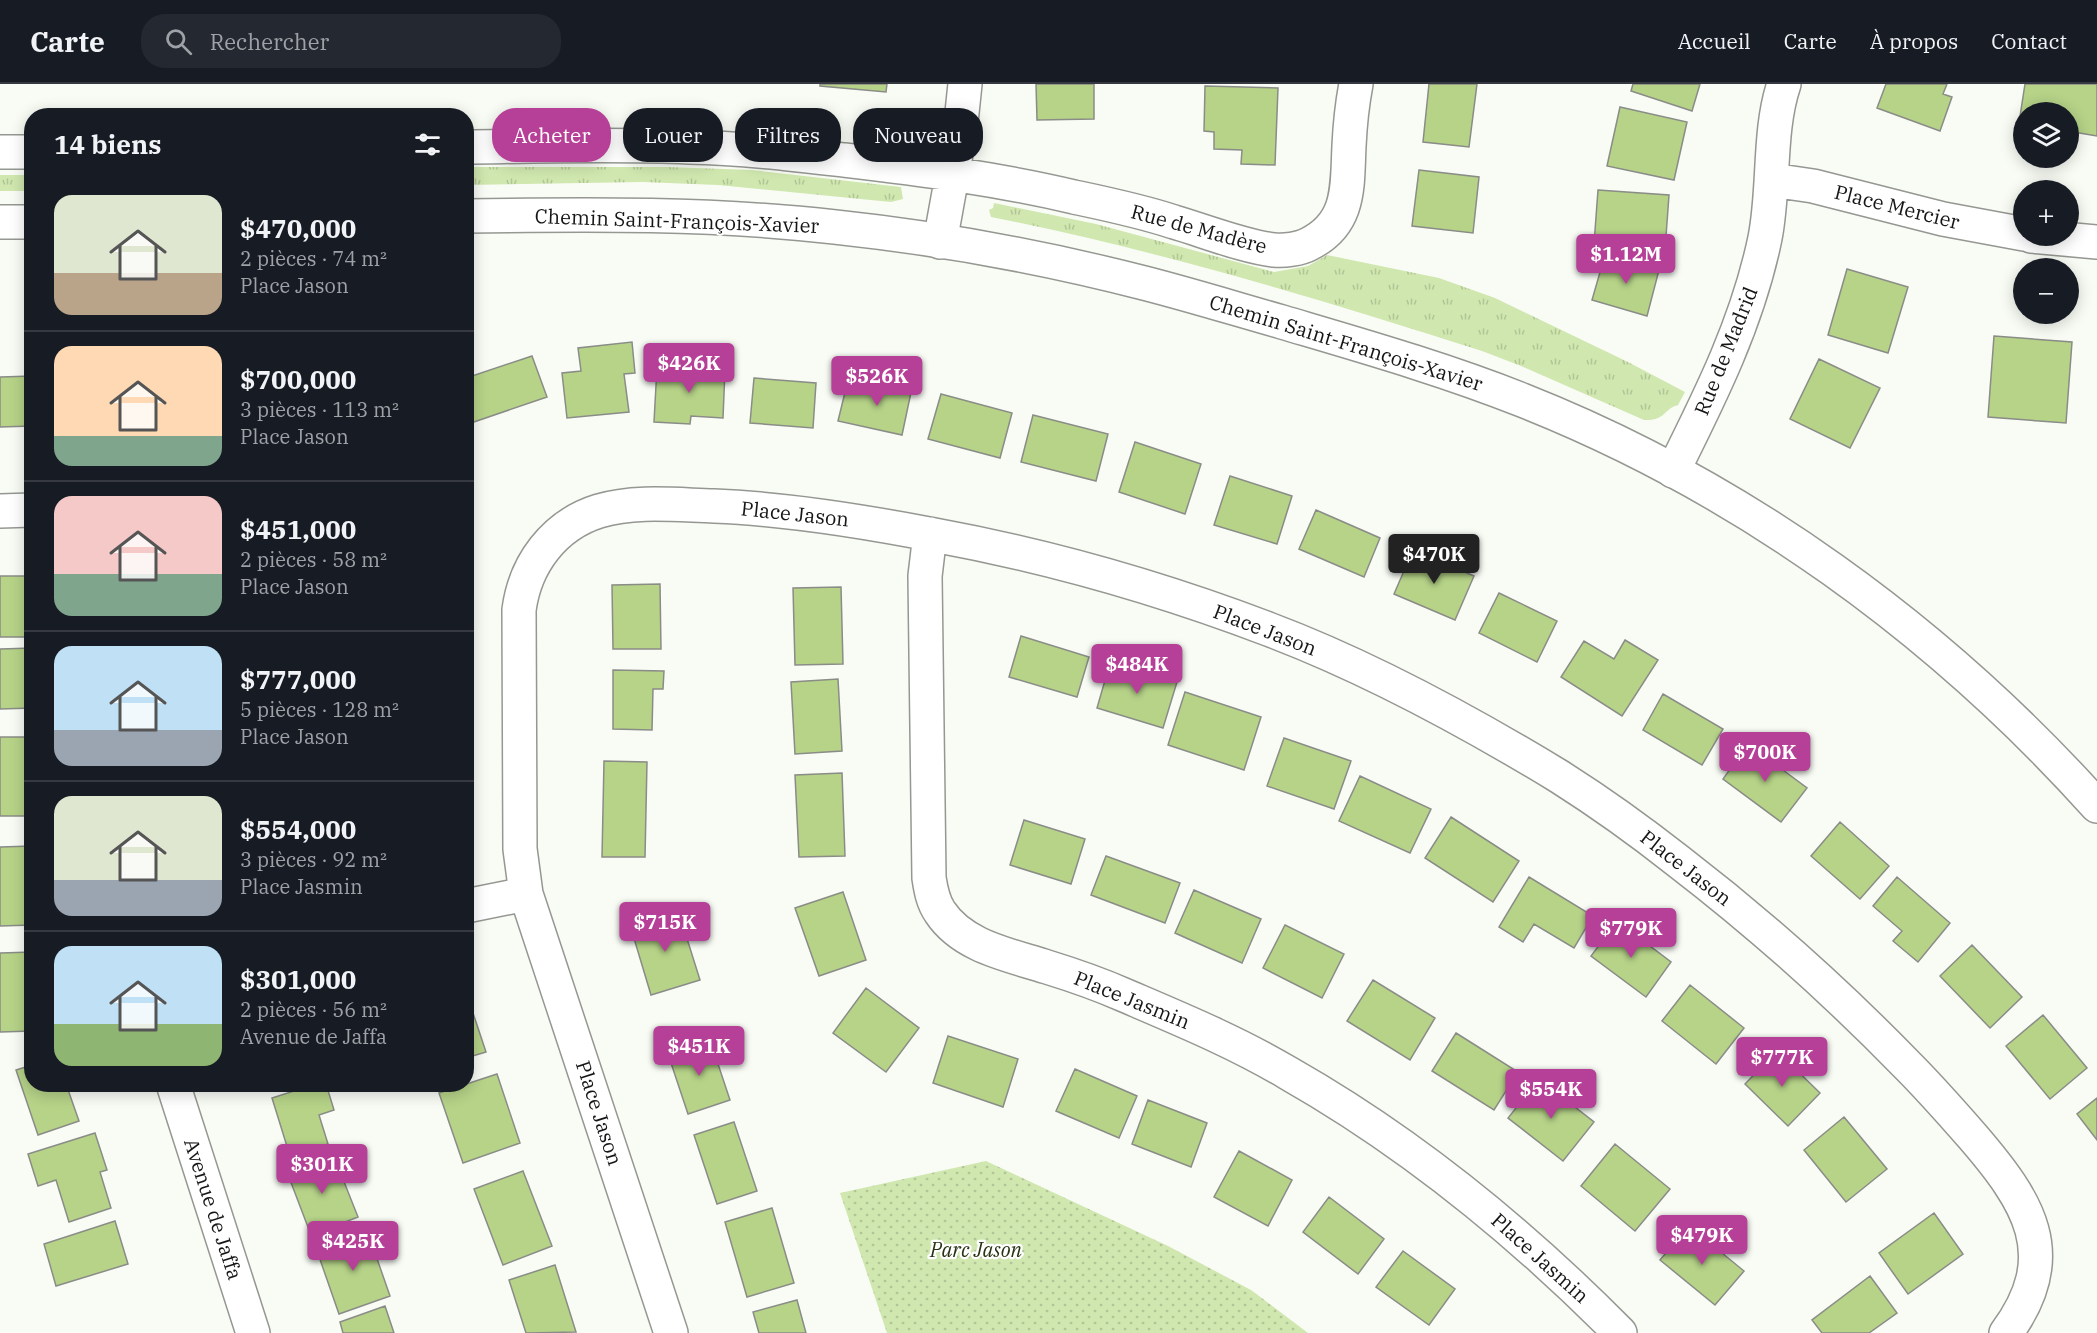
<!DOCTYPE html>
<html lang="fr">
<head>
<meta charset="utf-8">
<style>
  body { margin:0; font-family:"IBM Plex Serif",serif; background:#242831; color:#f1f3f6; height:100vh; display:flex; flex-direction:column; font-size:22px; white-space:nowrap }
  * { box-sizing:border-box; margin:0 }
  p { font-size:20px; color:#9ea1a6 }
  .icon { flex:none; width:33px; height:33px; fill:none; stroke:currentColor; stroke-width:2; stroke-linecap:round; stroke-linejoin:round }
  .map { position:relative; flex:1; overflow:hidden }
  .panel { position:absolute; left:24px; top:24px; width:450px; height:984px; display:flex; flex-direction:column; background:#171b24; border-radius:24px; box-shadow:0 3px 15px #0003 }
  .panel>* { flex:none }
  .top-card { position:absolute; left:492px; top:24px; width:570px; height:54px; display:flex; gap:12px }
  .controls { position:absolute; left:2013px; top:18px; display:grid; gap:12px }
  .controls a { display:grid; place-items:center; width:66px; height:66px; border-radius:50%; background:#171b24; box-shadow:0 3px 15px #0003; font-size:30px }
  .price { position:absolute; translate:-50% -51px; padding:0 14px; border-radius:6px; background:#b64097; color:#fff; font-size:20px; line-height:39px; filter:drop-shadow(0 2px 3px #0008) }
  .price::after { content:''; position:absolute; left:50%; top:36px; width:18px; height:14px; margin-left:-9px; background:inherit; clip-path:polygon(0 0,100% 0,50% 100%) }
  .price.active { background:#222; color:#fff }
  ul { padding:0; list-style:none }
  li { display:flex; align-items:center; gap:18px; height:150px; padding:0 30px }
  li+li { border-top:2px solid #363941 }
  li span { display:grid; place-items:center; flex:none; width:168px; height:120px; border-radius:18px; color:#555 }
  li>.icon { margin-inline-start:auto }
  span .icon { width:72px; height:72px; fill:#fffc; stroke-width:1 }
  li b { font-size:26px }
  h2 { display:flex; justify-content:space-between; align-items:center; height:72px; padding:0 30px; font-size:26px }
  .pill { padding:0 21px; border-radius:24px; background:#171b24; box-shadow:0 3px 15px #0003; font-size:21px; line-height:54px }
  .pill.active { background:#b64097; color:#fff }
  header { display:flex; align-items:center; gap:36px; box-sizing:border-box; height:84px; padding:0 30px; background:#171b24; border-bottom:2px solid #363941 }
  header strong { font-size:28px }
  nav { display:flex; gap:33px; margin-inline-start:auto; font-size:21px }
  .search { width:420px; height:54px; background:#242831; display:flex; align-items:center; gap:15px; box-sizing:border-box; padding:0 21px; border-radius:24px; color:#9ea1a6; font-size:22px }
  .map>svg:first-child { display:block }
  .grass { fill:url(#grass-tufts) }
  .park { fill:url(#park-dots) }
  .building { fill:#b6d388; stroke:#8a8c87; stroke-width:1.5 }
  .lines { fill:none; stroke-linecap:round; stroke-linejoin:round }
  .minor-casing { stroke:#959892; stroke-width:36 }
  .tertiary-casing { stroke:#959892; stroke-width:36 }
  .minor { stroke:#fff; stroke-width:33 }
  .tertiary { stroke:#fff; stroke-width:33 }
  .labels { text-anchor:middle; stroke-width:4.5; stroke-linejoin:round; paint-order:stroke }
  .street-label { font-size:20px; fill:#161714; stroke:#fff }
  .park-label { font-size:20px; font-style:italic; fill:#273212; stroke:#fff }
</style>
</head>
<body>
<header>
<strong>Carte</strong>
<div class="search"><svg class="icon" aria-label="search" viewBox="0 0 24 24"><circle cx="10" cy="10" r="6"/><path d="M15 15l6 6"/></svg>Rechercher</div>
<nav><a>Accueil</a><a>Carte</a><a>À propos</a><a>Contact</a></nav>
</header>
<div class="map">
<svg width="2097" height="1249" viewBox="0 0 2097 1249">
  <defs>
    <pattern id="grass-tufts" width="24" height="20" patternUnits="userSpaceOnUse" patternTransform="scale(1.5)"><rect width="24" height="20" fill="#d0e7af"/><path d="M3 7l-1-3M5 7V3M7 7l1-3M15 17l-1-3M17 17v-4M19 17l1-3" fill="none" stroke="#b2c596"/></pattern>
    <pattern id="park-dots" width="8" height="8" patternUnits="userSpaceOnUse" patternTransform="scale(1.5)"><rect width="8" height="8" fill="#d0e7af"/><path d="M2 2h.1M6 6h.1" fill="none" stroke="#b2c596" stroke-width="1.8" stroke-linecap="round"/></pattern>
  </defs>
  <rect width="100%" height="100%" fill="#f9fcf5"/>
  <path class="grass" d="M666 83 752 86 901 103 903 115 891 118 718 101 643 98 467 101V83Z
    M0 91H31V107H0Z
    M994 119 1096 140 1274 188 1308 182 1327 171 1439 194 1495 214 1628 278 1685 308 1678 321C1663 325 1666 337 1644 336L1521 282 1482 267C1320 215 1157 166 991 133L989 126 993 124Z"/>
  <path class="park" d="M986 1077 1168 1162 1251 1206 1308 1249H887L840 1109Z"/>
  <path class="building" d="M820 0H887L886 8 820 2Z
    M1036 0H1094V35L1037 36Z
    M1429 0H1477L1469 63 1423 58Z
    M1633 0H1700L1692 27 1631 7Z
    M1886 0H1947L1943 10 1952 13 1940 47 1877 24Z
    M2025 0H2097V52L2068 47V28H2024V40L2019 39Z
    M1205 2 1278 4 1275 81 1241 80 1242 66 1214 65V48L1204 47Z
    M1620 23 1687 38 1674 96 1607 82Z
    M1419 86 1479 93 1473 149 1412 142Z
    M1598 106 1669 111 1665 166 1594 160Z
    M1605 171 1659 186 1647 232 1592 216Z
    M1847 185 1908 203 1888 269 1828 251Z
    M1994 252 2072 258 2066 339 1988 333Z
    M632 258 635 289 624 290 629 328 567 334 562 289 581 287 578 264Z
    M532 272 547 313 468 340 466 335V294Z
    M1819 275 1880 304 1850 364 1790 335Z
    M657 283 725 286 723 334 691 332 690 340 654 338Z
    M32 292V342L0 343V293Z
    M754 294 816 299 813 344 750 339Z
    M891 294 913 299 902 351 838 337 847 300 887 309Z
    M941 310 1012 329 1000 374 928 355Z
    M1033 331 1108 350 1096 397 1021 378Z
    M1135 358 1201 380 1185 430 1119 408Z
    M1230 392 1292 412 1277 460 1214 441Z
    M1316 426 1380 454 1364 493 1299 465Z
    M1413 466 1474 492 1455 536 1394 510Z
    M0 492H32V553H0Z
    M660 500 661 565H613L612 501Z
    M841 503 843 580 795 581 793 504Z
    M1499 509 1557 537 1537 578 1479 549Z
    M1021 552 1089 573 1077 613 1009 593Z
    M1625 556 1658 576 1622 632 1561 593 1584 557 1614 575Z
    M32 564V624L0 625V565Z
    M1110 579 1177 598 1163 644 1097 624Z
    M613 586 664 587 663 605H653L652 646 613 645Z
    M838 595 842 667 795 670 791 598Z
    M1185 608 1261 633 1244 686 1168 661Z
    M1663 610 1723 645 1702 681 1643 646Z
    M0 653H32V732H0Z
    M1284 654 1351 677 1334 725 1267 702Z
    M1748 660 1807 704 1781 738 1723 695Z
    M604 677 647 678 645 773H602Z
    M842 689 845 772 799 773 795 691Z
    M1360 692 1431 725 1410 769 1339 737Z
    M1451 733 1519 777 1493 818 1425 774Z
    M1024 736 1085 755 1071 800 1010 781Z
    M1840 738 1889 782 1860 815 1811 772Z
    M32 762V841L0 842V763Z
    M1106 772 1180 799 1165 839 1091 811Z
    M1529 793 1593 832 1574 864 1534 840 1523 858 1499 843Z
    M1897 793 1950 839 1918 878 1893 857 1902 847 1873 822Z
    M1194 806 1261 835 1242 879 1175 849Z
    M843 808 866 876 819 892 795 824Z
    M678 826 700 896 651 911 630 841Z
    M1617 837 1671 878 1646 913 1591 872Z
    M1285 841 1344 870 1322 914 1263 884Z
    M1972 861 2022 913 1990 944 1940 892Z
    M32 868V947L0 948V869Z
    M1373 896 1435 934 1410 976 1347 937Z
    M1690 901 1744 944 1716 980 1662 937Z
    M866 904 919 944 886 988 833 949Z
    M466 908 486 968 466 974Z
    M2043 931 2087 984 2050 1015 2006 962Z
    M1456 949 1518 988 1494 1026 1432 987Z
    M948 952 1018 975 1003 1023 933 999Z
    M710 956 730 1016 688 1030 668 970Z
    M1777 967 1820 1009 1788 1042 1745 1000Z
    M32 981V1000H66L79 1037 38 1051 16 986Z
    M1075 985 1137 1012 1119 1054 1056 1027Z
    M497 990 520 1059 463 1079 439 1009Z
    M1539 995 1594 1038 1563 1077 1508 1034Z
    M316 1000H326L334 1026 319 1031 328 1060 290 1072 272 1014Z
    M2097 1014V1056L2077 1030Z
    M1148 1016 1207 1039 1191 1083 1132 1060Z
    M1844 1033 1887 1085 1846 1118 1804 1066Z
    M734 1038 757 1107 717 1120 694 1051Z
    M95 1049 107 1086 100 1088 111 1124 69 1138 56 1096 38 1102 28 1070Z
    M1615 1060 1670 1105 1635 1147 1581 1102Z
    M1239 1067 1292 1096 1268 1142 1214 1113Z
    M333 1070 358 1133 311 1151 287 1088Z
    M523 1087 552 1162 503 1181 474 1105Z
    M1329 1113 1384 1155 1358 1190 1303 1148Z
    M772 1124 794 1199 747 1213 725 1138Z
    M1934 1129 1963 1170 1908 1210 1879 1169Z
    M115 1137 128 1180 56 1202 44 1160Z
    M1689 1142 1744 1187 1715 1221 1660 1176Z
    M367 1146 390 1212 339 1230 316 1164Z
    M1403 1167 1455 1205 1429 1241 1376 1203Z
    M555 1181 576 1248 526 1249 509 1196Z
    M1870 1192 1897 1229 1869 1249H1822L1812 1236Z
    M797 1216 806 1249H759L753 1228Z
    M385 1222 394 1249H343L340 1238Z"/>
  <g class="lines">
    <g class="minor-casing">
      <path id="minor" d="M466 63C541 62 615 60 689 63 741 64 792 70 844 76 921 85 998 95 1074 113 1107 120 1141 127 1174 138 1202 146 1245 163 1274 166 1284 167 1300 165 1309 160 1351 139 1347 102 1349 62 1350 41 1352 21 1356 0
        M0 68H32
        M1772 96 1813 102 1943 135 2024 150
        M2031 152 2097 158
        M940 158 960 48 965 0
        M1673 387C1711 311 1748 237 1765 154 1775 104 1768 47 1784 0
        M0 427 32 426
        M930 450 925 492 929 794C931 807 933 818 940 828 963 863 1010 871 1047 883 1073 891 1099 900 1124 911 1180 935 1236 958 1288 989 1411 1059 1521 1149 1620 1249
        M466 822 526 810
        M173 1000 253 1249
        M671 1249 526 810 520 765 519 526C525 480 554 441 599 427 635 416 677 421 714 422 788 425 862 437 934 451 1048 472 1160 504 1268 545 1369 583 1468 637 1560 693 1601 719 1640 747 1678 777 1760 840 1836 908 1908 982 1931 1005 1952 1029 1973 1053 2028 1117 2064 1171 2006 1249"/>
    </g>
    <g class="tertiary-casing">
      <path id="tertiary" d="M466 132C589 130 713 129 835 143 938 154 1043 173 1144 199 1191 211 1236 225 1282 238 1363 262 1444 285 1522 316 1742 403 1939 546 2097 722
        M0 138H32"/>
    </g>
    <use href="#minor" class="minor"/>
    <use href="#tertiary" class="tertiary"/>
  </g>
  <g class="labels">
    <g class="street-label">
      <text transform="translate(1897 123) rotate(14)" y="7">Place Mercier</text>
      <text transform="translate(677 137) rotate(2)" y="7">Chemin Saint-François-Xavier</text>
      <text transform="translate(1199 145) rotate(15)" y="7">Rue de Madère</text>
      <text transform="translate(1346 259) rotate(17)" y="7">Chemin Saint-François-Xavier</text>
      <text transform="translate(1726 267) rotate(-68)" y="7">Rue de Madrid</text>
      <text transform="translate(795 430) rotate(6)" y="7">Place Jason</text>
      <text transform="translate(1265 546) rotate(21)" y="7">Place Jason</text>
      <text transform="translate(1686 784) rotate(38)" y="7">Place Jason</text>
      <text transform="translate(1132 916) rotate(22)" y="7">Place Jasmin</text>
      <text transform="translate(599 1029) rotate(72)" y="7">Place Jason</text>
      <text transform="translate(213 1125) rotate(72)" y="7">Avenue de Jaffa</text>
      <text transform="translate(1540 1174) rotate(42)" y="7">Place Jasmin</text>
    </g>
    <g class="park-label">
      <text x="976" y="1173">Parc Jason</text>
    </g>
  </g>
</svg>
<div class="controls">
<a><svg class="icon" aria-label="layers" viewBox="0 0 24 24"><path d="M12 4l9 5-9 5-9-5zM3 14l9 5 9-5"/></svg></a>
<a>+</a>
<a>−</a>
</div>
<b class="price" style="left:1626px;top:201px">$1.12M</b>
<b class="price" style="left:689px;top:310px">$426K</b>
<b class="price" style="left:877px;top:323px">$526K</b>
<b class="price active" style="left:1434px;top:501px">$470K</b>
<b class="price" style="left:1137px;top:611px">$484K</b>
<b class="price" style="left:1765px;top:699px">$700K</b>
<b class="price" style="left:665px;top:869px">$715K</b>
<b class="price" style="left:1631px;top:875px">$779K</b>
<b class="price" style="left:699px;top:993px">$451K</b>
<b class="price" style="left:1782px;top:1004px">$777K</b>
<b class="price" style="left:1551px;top:1036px">$554K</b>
<b class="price" style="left:322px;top:1111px">$301K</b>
<b class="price" style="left:1702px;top:1182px">$479K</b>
<b class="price" style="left:353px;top:1188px">$425K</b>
<div class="top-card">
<a class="pill active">Acheter</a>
<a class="pill">Louer</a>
<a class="pill">Filtres</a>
<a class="pill">Nouveau</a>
</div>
<section class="panel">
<h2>14 biens<svg class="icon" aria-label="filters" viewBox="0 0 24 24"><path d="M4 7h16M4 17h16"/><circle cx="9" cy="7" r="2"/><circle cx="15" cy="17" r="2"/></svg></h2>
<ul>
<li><span style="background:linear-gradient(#dfe7d0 65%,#b9a48a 0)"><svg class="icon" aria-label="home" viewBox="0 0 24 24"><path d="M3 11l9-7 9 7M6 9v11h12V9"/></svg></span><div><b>$470,000</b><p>2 pièces · 74 m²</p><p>Place Jason</p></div></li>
<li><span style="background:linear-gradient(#ffd9b3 75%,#7fa58c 0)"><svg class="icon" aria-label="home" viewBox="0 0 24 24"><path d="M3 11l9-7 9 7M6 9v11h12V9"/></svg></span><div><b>$700,000</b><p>3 pièces · 113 m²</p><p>Place Jason</p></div></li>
<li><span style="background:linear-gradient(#f6c9c9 65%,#7fa58c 0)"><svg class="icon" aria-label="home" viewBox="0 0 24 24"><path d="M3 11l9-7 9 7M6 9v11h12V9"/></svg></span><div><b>$451,000</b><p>2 pièces · 58 m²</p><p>Place Jason</p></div></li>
<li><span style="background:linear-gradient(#bfe0f5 70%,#9aa5b1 0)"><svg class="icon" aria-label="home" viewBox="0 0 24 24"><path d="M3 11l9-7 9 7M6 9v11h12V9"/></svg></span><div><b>$777,000</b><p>5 pièces · 128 m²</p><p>Place Jason</p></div></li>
<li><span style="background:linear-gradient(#dfe7d0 70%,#9aa5b1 0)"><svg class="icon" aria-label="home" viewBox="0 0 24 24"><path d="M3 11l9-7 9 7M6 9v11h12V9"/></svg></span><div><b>$554,000</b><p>3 pièces · 92 m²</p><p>Place Jasmin</p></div></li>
<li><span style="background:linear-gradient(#bfe0f5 65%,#8fb573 0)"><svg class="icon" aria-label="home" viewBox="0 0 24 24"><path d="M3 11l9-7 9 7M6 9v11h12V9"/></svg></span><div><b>$301,000</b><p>2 pièces · 56 m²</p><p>Avenue de Jaffa</p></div></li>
</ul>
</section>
</div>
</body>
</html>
